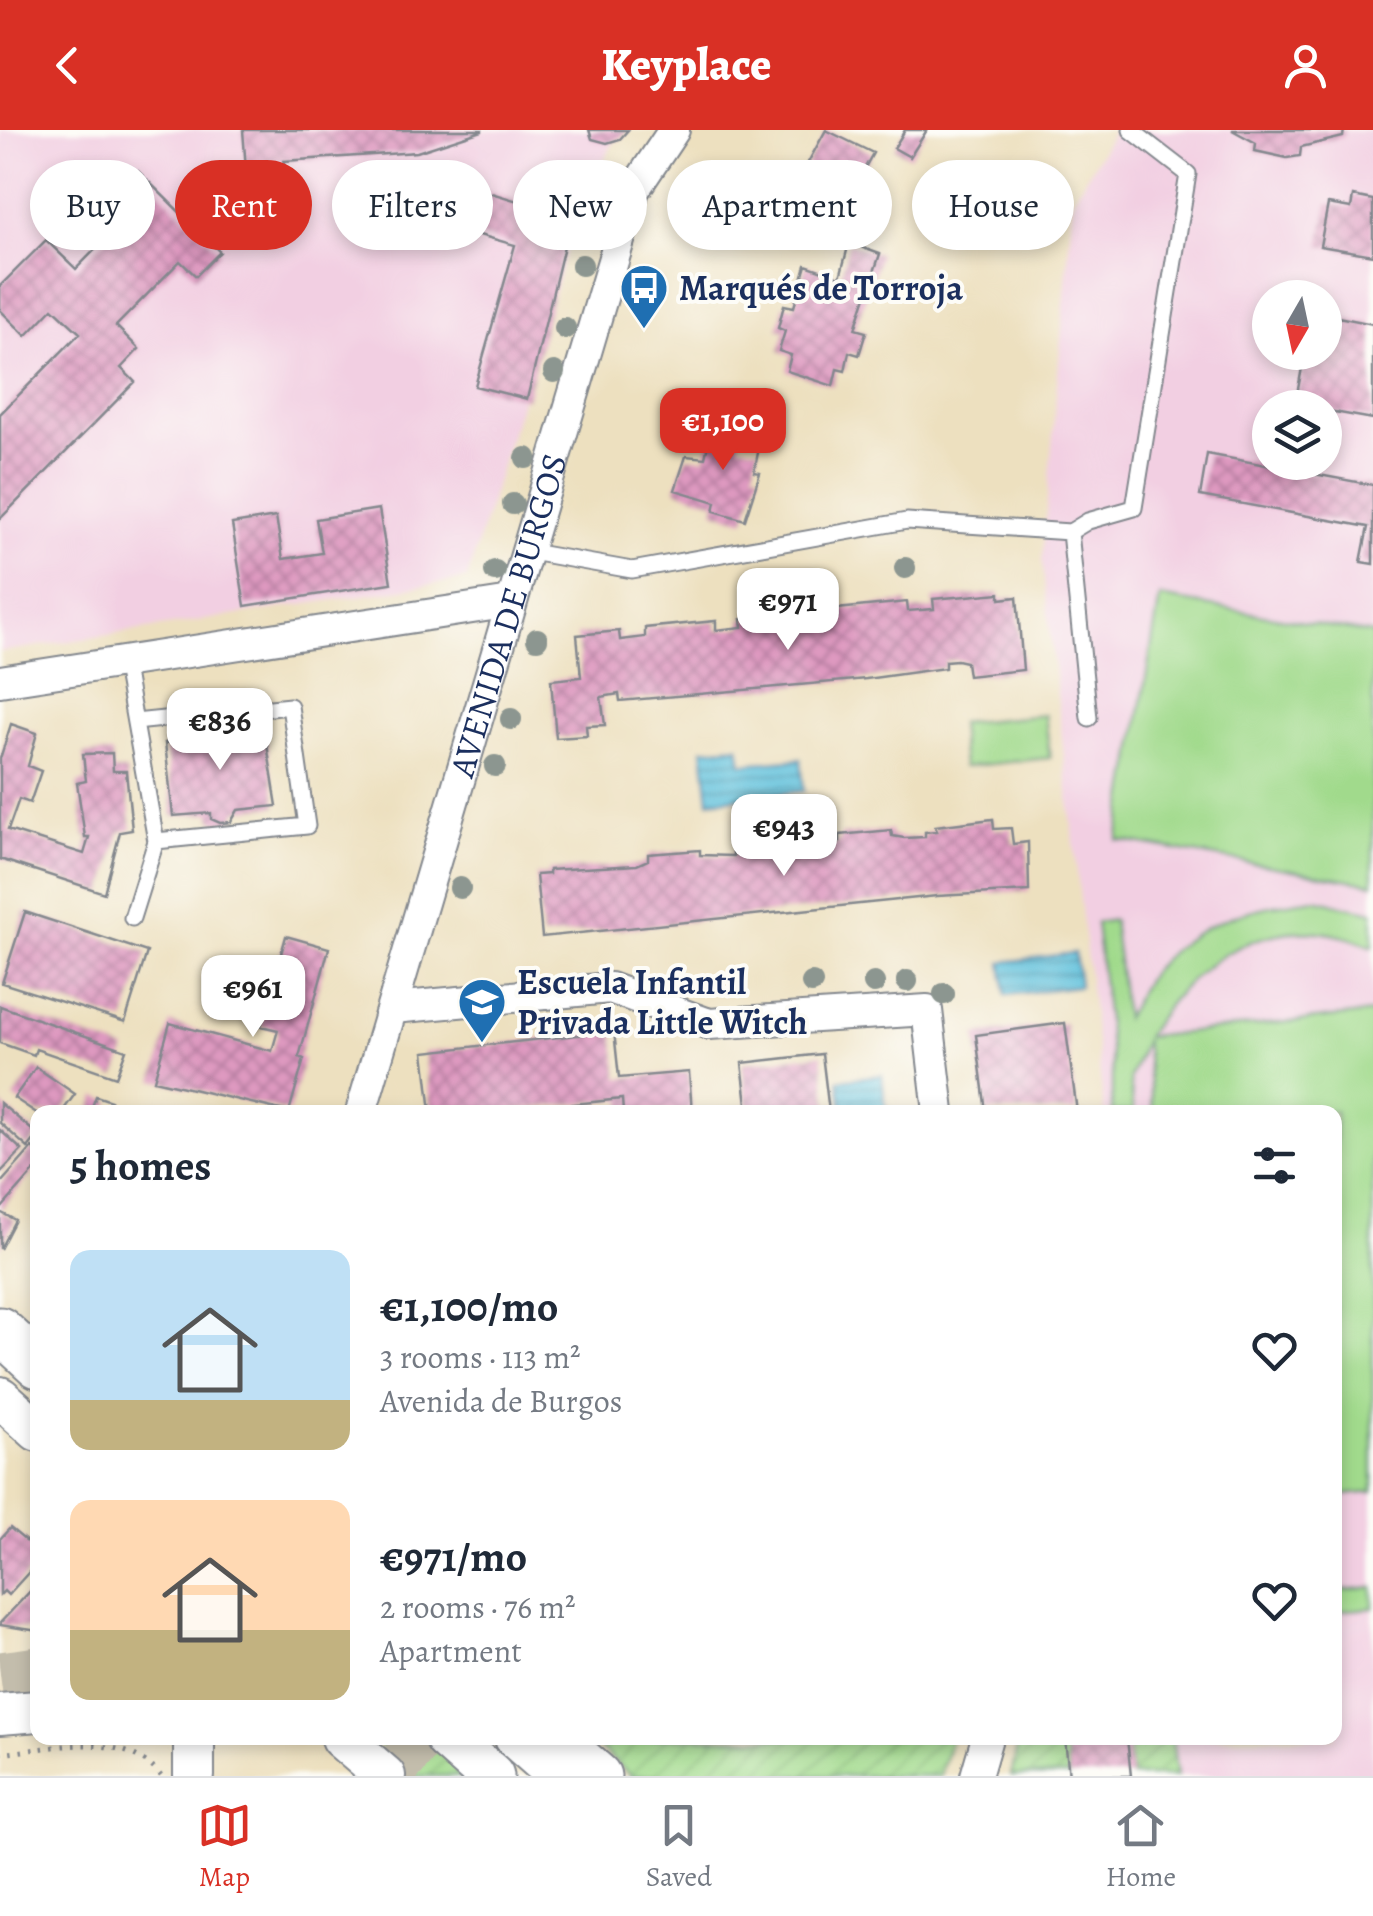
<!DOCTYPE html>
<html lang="en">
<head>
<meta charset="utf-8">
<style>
  body { margin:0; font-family:Alegreya,serif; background:#f6f6f7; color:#1f2937; height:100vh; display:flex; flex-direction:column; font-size:38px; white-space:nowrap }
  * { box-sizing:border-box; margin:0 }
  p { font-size:32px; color:#747a83 }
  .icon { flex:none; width:55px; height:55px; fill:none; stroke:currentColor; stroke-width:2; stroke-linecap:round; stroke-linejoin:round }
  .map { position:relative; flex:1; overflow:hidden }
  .drawer { position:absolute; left:30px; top:975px; width:1312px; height:640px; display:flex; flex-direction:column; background:#fff; border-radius:20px; box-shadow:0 5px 15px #0003 }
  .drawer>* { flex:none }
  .banner { position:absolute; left:30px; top:30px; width:1315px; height:90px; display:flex; gap:20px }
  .needle { width:65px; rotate:189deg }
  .tools { position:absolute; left:1252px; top:150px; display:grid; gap:20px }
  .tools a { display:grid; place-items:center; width:90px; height:90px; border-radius:50%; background:#fff; box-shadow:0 5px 15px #0003; font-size:50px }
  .price { position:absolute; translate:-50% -85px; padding:0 22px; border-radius:20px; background:#fff; color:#222; font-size:32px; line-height:65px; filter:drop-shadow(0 2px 5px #0008) }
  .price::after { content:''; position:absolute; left:50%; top:60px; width:30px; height:22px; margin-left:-15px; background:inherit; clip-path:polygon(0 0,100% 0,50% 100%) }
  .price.active { background:#d93025; color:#fff }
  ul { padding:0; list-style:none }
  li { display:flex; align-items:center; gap:30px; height:250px; padding:0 40px }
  li span { display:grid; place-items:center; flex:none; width:280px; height:200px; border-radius:20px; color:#555 }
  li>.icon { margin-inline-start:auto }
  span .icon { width:120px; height:120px; fill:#fffc; stroke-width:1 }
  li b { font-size:42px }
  h2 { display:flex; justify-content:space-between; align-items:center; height:120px; padding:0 40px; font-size:42px }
  .chip { padding:0 35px; border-radius:45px; background:#fff; box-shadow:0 5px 15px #0003; font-size:35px; line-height:90px }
  .chip.active { background:#d93025; color:#fff }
  header { display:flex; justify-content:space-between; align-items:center; height:130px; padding:0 40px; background:#d93025; color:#fff; font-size:45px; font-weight:800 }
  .dock { display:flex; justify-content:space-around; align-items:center; height:140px; border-top:2px solid #e0e1e3; background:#fff; font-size:28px; color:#747a83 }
  .dock a { display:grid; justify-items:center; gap:5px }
  .dock .active { color:#d93025 }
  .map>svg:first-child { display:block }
  .built { fill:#f2cfe2; fill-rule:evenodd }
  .garden { fill:url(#garden-furrows); stroke:#5e8475; stroke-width:2.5 }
  .pitch { fill:#a1da8c; stroke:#5e8475; stroke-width:2.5 }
  .water { fill:url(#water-rules); stroke:#3c789c; stroke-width:2.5 }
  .building { fill:url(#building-cross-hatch) }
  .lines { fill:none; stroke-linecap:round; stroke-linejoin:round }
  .primary-tunnel { stroke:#c3bdac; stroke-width:45; stroke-dasharray:45 22; stroke-linecap:butt }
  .lane-casing { stroke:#84888e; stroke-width:19 }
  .street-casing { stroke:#84888e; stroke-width:34 }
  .secondary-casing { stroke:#84888e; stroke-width:44 }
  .primary-casing { stroke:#84888e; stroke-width:49 }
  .path { stroke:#84888e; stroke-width:5; stroke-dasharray:2.5 8; stroke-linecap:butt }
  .lane { stroke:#fff; stroke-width:15 }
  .street { stroke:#fff; stroke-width:30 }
  .secondary { stroke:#fff; stroke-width:40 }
  .primary { stroke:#fff; stroke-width:45 }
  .tree { fill:#8c9690 }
  .labels { text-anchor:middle; stroke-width:8; stroke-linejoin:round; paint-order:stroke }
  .poi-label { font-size:35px; font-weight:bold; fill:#1b2f5e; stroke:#fdfcf7; text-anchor:start }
  .street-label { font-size:35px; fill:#1b2f5e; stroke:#fdfcf7 }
</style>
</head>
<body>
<header><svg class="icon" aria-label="back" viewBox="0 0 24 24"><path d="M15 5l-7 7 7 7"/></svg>Keyplace<svg class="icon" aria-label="person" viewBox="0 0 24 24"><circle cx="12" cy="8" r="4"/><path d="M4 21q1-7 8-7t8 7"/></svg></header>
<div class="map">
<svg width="1373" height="1646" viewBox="0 0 1373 1646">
  <defs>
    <pattern id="garden-furrows" width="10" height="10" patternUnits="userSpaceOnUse" patternTransform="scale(2.5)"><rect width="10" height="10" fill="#a1da8c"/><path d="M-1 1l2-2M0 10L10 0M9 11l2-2" fill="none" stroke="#8abb7b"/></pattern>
    <pattern id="water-rules" width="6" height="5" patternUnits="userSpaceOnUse" patternTransform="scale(2.5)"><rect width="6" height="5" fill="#5dc0db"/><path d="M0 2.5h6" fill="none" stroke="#4c9cb5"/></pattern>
    <pattern id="building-cross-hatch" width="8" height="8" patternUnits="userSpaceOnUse" patternTransform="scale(2.5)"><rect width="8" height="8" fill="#de99c0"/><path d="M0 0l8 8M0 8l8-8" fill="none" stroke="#b37d9f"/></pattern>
  </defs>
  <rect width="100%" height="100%" fill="#fdfcf7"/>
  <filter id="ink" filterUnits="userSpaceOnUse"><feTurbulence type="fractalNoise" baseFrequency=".01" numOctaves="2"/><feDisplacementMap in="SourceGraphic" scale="20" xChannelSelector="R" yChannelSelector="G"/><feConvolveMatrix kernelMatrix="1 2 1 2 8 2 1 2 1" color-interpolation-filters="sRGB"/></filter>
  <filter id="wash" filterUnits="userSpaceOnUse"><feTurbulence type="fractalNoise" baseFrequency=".0048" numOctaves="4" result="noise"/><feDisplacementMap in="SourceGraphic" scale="40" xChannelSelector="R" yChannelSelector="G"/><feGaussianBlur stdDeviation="2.25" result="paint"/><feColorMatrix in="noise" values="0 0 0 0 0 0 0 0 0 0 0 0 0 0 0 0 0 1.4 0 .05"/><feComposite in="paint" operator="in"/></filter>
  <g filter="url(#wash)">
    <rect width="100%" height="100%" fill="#ede0bf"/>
    <path class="built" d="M0 0H621L583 67 467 449 0 522Z
      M1114 0H1373V1646H1177L1173 1608H1335V982H1104L1042 430 1073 69ZM1270 168H1325V222H1270ZM1270 278H1325V332H1270Z"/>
    <path class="garden" d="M372 1608H433L475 1646H415Z
      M588 1608H951L940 1646H631Z
      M1019 1608H1065L1069 1646H1011Z
      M1127 1608H1172L1177 1646H1131Z"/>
    <path class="pitch" d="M1160 467 1373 504V754L1118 710Z
      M1045 585 1050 628 963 637 959 593Z
      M1315 769 1373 782V817C1277 774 1195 826 1146 907L1373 883V1362L1335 1366V982H1153L1145 910 1130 949 1134 982H1112V937L1096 793 1113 790 1125 888C1134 873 1142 854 1153 840 1196 790 1253 776 1315 769Z
      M1373 1457V1478L1335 1481V1461Z"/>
    <path class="water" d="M739 616 742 634 801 629 804 661 709 671 703 619Z
      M1075 823 1079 856 1006 865 1002 832Z
      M882 945 886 982H843L839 950Z"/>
    <g id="blocks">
      <path class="building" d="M243 0H482V1L417 22 284 31 292 88 250 91Z
        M589 0H628L620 9 607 13 592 9Z
        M826 0 873 23 846 72 800 47Z
        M905 0H927L910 27 894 18Z
        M1232 0H1344L1343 7 1301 17 1300 26 1287 28 1255 21 1256 13Z
        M138 41 220 122 196 146 180 131 116 196 139 219 121 238 135 252 0 389V284L80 203 53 178 26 206 0 180V156L46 110 76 139 136 78 118 60Z
        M468 56 571 87 527 269 475 256 515 115 458 99Z
        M1353 66 1373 70V125L1320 116 1328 74 1351 78Z
        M849 113 880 124 855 199 866 202 859 225 849 222 845 241 837 239 833 256 787 241 791 225 779 221 785 201 778 198 784 175 794 177 806 135 840 147Z
        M1338 187 1373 194V289L1295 275 1305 222H1325V193L1337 195Z
        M713 293 742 300 739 315 759 318 754 342 760 343 745 390 714 381 716 372 675 360 686 326 705 328Z
        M1207 324 1373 355V434L1361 432 1368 397 1200 366Z
        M379 379 391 453 245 476 232 394 276 387 283 429 322 423 316 389Z
        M1000 463V469L1017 467 1023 540 968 546 966 532 957 530 945 531V538L866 549 620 571 619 564 601 567 605 595 586 596 587 606 556 608 551 550 581 547 577 505 619 501 620 510 645 507V498L716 491V500L742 497 741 489 811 482 813 491 837 488V479L907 472 908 481 934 479 933 469Z
        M11 594 37 603 28 636 41 641 30 673 19 669 8 700 84 724 89 707H85L77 653 86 651 83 624 112 623 113 641H126L132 700 120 702 104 763 0 729V629Z
        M243 594 245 604 265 602 277 676 238 680 231 692 220 693 211 689V683L173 686 165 613 187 611 185 600Z
        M993 689 994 699 1011 698 1013 714 1028 712 1029 761 937 766 542 807 536 745 549 744V740L637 735 648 730V724L700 720V725L733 726V722L744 720V714L796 710V715L808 718 830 716 840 712V705L891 700 892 706 904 708 925 707V702L937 701 935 696Z
        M25 782 147 822 125 892 2 853Z
        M286 806 329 818 299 927 304 929 289 982 154 950 170 893 272 921 278 900 261 896Z
        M0 876 126 920 116 947 36 919 34 925 0 913Z
        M1065 893 1077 982H986L976 905Z
        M614 901 619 948 689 942 692 982H623L622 969 498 982H431L424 922Z
        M822 924 829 982H748L742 933Z
        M36 937 75 964 62 982 38 984 14 968Z
        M96 966 111 971 107 982H90Z
        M0 973 38 1005 28 1018 0 993Z
        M0 1000 22 1020 0 1043Z
        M32 1018 38 1023V1037L0 1080V1054Z
        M0 1082 15 1090 0 1119Z
        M10 1398 38 1421V1432L8 1465 4 1461 0 1465V1409Z
        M38 1453V1501L0 1495V1493Z
        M1065 1608H1127L1131 1646H1069Z"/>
    </g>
  </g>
  <g filter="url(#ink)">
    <use href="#blocks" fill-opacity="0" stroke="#84888e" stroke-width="2.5"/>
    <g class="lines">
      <path class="primary-tunnel" d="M0 1544 38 1539
        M393 1608 439 1646"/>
      <g class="lane-casing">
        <path id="lane" d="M1070 402 1088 391 1134 378 1188 44 1131 0
          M525 421 632 440 907 391 1070 402 1089 588
          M124 531 156 711 132 788
          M135 592 290 576 307 696 156 711"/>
      </g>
      <g class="street-casing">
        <g id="street">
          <path d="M0 551 511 472"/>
          <path d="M393 878 610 858 709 894 927 880 939 982"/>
          <path id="s1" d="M361 982 634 60 674 0"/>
          <path d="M976 1646 987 1608"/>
        </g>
      </g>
      <g class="secondary-casing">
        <path id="secondary" d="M0 1267 38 1301
          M0 1584 38 1581
          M194 1608V1646
          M341 1608 385 1646
          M515 1608 558 1646"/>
      </g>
      <g class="primary-casing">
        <path id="primary" d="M0 1200 38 1235
          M448 1608 491 1646
          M555 1608 598 1646"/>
      </g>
      <path class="path" d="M0 1624C55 1618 121 1599 161 1646"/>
      <use href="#lane" class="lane"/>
      <use href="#street" class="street"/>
      <use href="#secondary" class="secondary"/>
      <use href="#primary" class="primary"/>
    </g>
    <g class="tree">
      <circle cx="609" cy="67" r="11"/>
      <circle cx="594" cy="101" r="11"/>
      <circle cx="582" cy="135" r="11"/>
      <circle cx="565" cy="198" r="11"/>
      <circle cx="554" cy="242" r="11"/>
      <circle cx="526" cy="328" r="11"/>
      <circle cx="513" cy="374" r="11"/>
      <circle cx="905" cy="438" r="11"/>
      <circle cx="495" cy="441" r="11"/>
      <circle cx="537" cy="509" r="11"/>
      <circle cx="511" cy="589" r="11"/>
      <circle cx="495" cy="636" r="11"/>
      <circle cx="460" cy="758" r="11"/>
      <circle cx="907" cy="851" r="11"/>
      <circle cx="812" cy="853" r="11"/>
      <circle cx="874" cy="853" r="11"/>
      <circle cx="944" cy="864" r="11"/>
    </g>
  </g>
  <defs>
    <g id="bus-pin" transform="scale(2.5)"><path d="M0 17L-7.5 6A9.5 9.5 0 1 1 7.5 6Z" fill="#1f6fb2" stroke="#fdfcf7"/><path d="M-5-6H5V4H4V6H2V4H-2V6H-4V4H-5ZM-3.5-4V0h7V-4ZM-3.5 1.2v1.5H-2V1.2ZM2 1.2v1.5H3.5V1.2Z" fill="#fff"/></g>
    <g id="school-pin" transform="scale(2.5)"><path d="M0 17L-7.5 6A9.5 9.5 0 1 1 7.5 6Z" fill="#1f6fb2" stroke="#fdfcf7"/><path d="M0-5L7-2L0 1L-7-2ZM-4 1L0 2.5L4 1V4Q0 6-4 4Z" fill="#fff"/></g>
  </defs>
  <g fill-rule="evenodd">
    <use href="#bus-pin" x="644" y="158"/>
    <use href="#school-pin" x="482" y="872"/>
  </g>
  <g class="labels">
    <g class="poi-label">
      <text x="679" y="170">Marqués de Torroja</text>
      <text x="517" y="864">Escuela Infantil<tspan x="517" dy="40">Privada Little Witch</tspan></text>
    </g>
    <g class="street-label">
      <text dy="12" stroke="none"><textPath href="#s1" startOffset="518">AVENIDA DE BURGOS</textPath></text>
    </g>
  </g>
</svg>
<div class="tools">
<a><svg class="needle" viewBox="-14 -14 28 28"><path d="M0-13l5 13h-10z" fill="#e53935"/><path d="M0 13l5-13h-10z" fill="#747a83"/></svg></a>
<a><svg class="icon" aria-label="layers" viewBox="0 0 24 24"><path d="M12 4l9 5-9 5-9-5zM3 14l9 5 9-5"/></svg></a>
</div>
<b class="price active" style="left:723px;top:343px">€1,100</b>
<b class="price" style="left:788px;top:523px">€971</b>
<b class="price" style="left:220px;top:643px">€836</b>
<b class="price" style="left:784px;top:749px">€943</b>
<b class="price" style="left:253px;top:910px">€961</b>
<div class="banner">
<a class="chip">Buy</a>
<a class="chip active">Rent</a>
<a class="chip">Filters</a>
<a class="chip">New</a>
<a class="chip">Apartment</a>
<a class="chip">House</a>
</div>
<section class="drawer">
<h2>5 homes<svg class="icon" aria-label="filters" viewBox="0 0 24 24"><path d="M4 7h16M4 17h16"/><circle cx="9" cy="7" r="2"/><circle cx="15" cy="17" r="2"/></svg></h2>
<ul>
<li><span style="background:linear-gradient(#bfe0f5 75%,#c2b280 0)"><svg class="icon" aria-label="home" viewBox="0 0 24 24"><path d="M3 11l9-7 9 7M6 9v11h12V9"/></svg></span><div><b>€1,100/mo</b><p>3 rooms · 113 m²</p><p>Avenida de Burgos</p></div><svg class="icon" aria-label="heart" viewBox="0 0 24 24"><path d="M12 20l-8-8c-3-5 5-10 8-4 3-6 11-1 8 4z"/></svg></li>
<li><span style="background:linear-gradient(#ffd9b3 65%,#c2b280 0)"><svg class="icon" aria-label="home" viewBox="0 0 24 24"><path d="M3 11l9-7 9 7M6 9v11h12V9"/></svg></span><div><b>€971/mo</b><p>2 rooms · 76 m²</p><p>Apartment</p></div><svg class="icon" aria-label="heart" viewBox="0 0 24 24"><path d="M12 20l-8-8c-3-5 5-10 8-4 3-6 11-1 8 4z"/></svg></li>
</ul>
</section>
</div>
<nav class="dock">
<a class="active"><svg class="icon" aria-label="map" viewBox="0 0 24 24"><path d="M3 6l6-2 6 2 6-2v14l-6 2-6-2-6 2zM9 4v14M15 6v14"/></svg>Map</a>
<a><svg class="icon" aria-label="saved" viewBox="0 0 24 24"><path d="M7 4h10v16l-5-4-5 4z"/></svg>Saved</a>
<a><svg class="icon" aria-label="home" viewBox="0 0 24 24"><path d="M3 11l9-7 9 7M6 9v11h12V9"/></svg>Home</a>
</nav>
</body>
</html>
